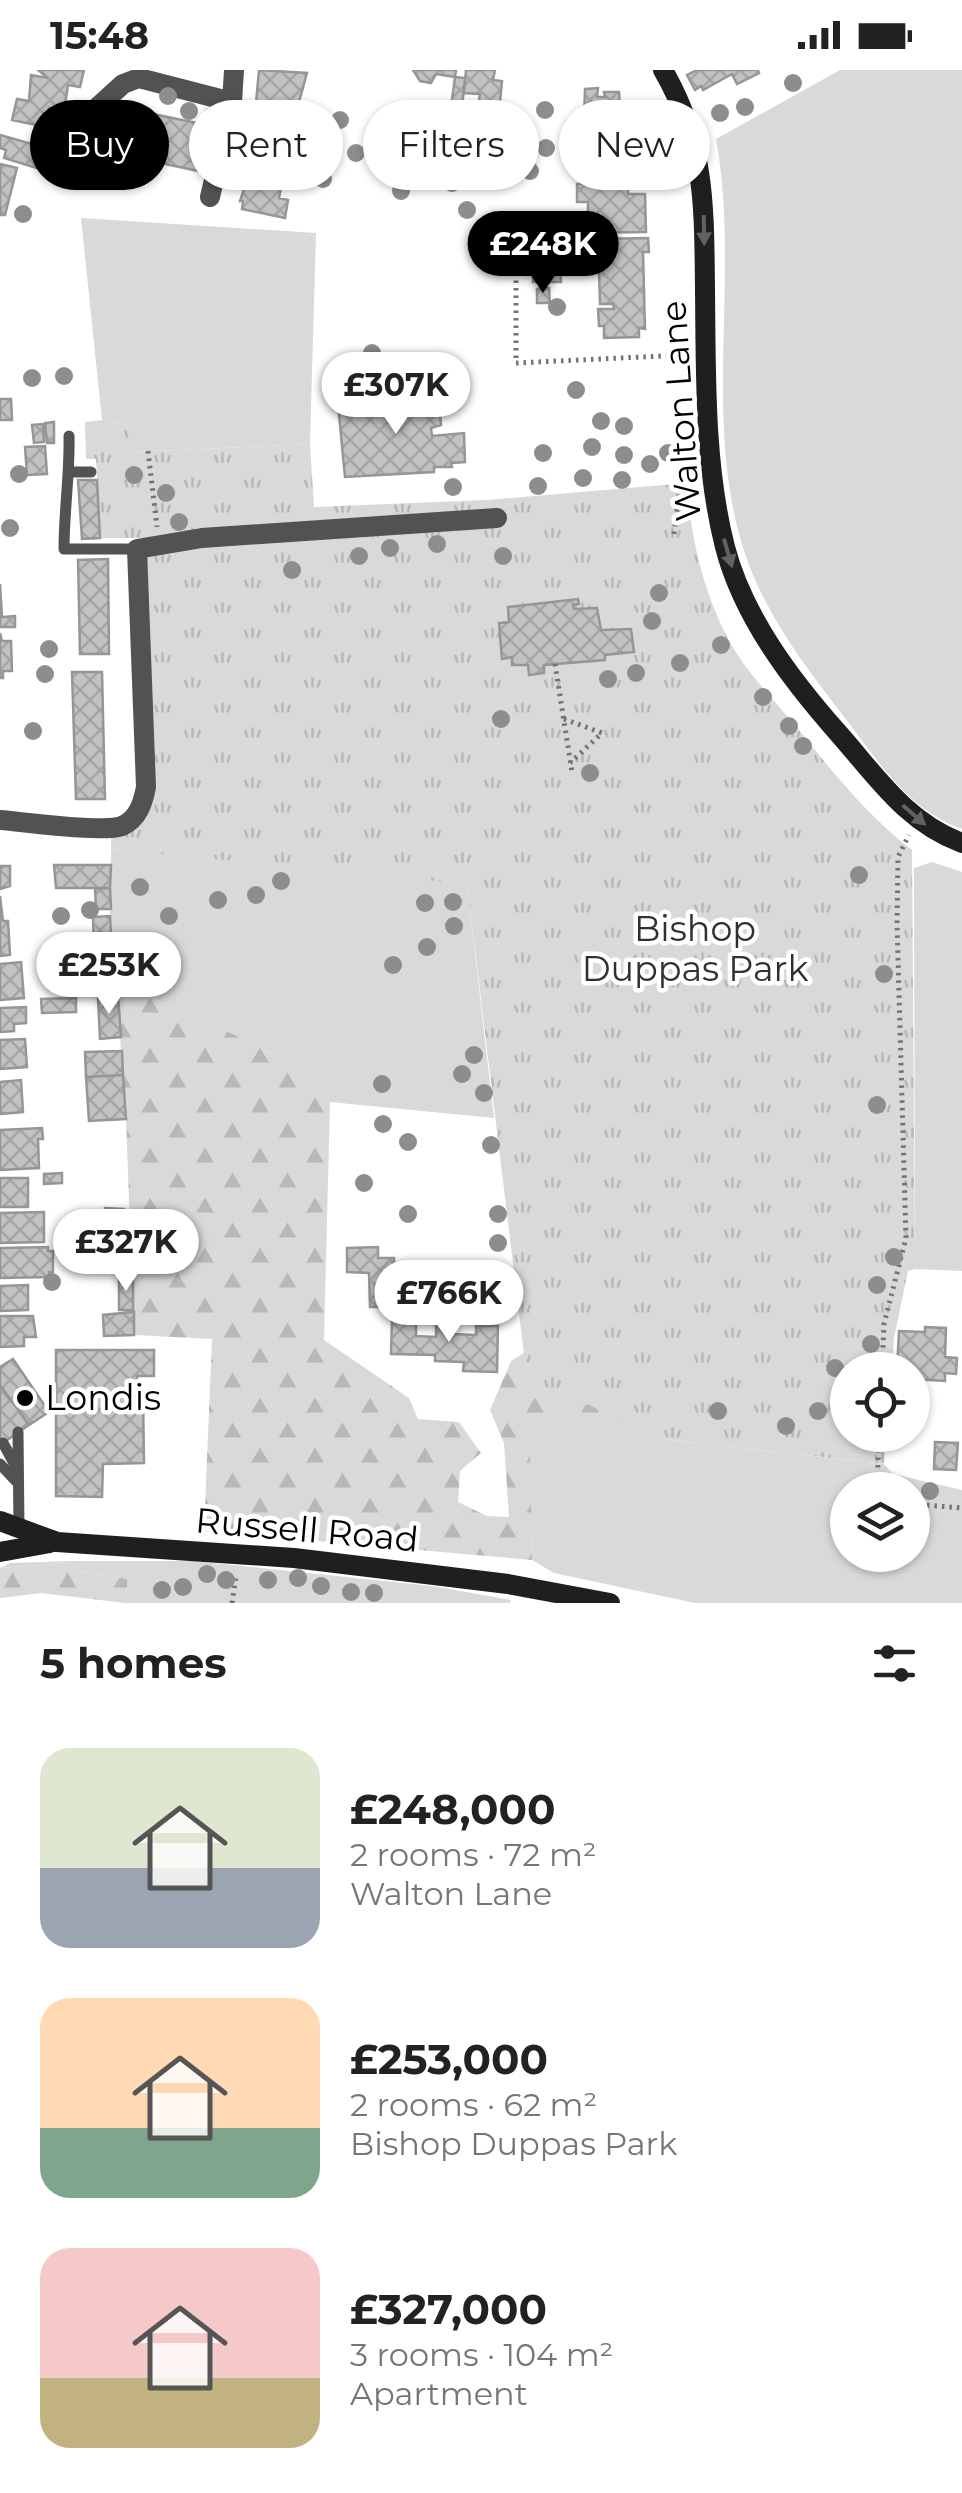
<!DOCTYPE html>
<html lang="en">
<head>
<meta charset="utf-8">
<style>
  body { margin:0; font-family:Montserrat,sans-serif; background:#f6f6f6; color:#222; height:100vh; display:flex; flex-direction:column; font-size:38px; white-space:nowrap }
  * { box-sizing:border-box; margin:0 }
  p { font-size:32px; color:#767676 }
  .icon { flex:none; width:55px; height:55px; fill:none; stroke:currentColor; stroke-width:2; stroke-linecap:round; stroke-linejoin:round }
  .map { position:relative; height:1533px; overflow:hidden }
  .side { display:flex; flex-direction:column; background:#fff; flex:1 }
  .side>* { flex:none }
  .top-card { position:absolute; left:30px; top:30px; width:902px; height:90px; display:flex; gap:20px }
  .fabs { position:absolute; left:830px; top:1282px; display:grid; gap:20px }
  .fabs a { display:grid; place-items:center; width:100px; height:100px; border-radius:50%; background:#fff; box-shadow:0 2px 8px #0004; font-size:50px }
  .price { position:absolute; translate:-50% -85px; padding:0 22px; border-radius:35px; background:#fff; color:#222; font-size:32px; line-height:65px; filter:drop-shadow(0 2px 5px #0008) }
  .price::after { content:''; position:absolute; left:50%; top:60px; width:30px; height:22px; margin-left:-15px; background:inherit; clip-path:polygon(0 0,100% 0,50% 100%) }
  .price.on { background:#000; color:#fff }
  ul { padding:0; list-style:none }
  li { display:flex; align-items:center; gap:30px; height:250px; padding:0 40px }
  li span { display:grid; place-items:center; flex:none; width:280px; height:200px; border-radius:30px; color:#555 }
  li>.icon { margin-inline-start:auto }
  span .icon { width:120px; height:120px; fill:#fffc; stroke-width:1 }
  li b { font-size:42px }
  h2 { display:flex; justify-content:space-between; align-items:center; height:120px; padding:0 40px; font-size:42px }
  .pill { padding:0 35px; border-radius:45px; background:#fff; box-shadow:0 2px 8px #0004; font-size:35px; line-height:90px }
  .pill.on { background:#000; color:#fff }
  .status { display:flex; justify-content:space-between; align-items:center; height:70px; padding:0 50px; background:#fff; direction:ltr }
  .status svg { height:28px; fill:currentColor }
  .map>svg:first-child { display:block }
  .grass { fill:#d9d9d9; fill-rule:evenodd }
  .forest { fill:url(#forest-firs) }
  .park { fill:url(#park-tufts) }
  .building { fill:url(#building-cross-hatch); stroke:#969696; stroke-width:2.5 }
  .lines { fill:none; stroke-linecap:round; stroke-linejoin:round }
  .path { stroke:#747474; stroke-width:5; stroke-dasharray:2.5 5; stroke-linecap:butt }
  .service { stroke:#525252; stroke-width:11 }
  .minor { stroke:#525252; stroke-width:20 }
  .secondary { stroke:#1f1f1f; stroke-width:20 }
  .tree { fill:#8d8d8d }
  .oneway { fill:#626262 }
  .poi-dot { fill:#000; stroke:#fff; stroke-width:4 }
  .labels { text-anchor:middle; stroke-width:9; stroke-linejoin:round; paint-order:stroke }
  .street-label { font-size:35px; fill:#000; stroke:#fff }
  .park-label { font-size:35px; fill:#303030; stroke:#fff }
  .poi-label { font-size:35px; fill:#000; stroke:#fff; text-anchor:start }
</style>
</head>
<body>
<div class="status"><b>15:48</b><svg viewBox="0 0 49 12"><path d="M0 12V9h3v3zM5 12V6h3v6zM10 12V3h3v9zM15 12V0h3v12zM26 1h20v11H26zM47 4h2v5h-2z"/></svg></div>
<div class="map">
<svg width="962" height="1533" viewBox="0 0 962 1533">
  <defs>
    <pattern id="forest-firs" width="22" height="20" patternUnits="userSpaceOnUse" patternTransform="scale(2.5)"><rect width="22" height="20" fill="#d9d9d9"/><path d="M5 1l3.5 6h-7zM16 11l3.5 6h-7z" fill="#b8b8b8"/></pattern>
    <pattern id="park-tufts" width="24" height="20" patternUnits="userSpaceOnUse" patternTransform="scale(2.5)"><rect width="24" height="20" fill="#d9d9d9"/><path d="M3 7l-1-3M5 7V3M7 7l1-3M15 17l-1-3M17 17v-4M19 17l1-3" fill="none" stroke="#b8b8b8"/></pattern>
    <pattern id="building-cross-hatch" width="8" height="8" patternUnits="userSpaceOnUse" patternTransform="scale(2.5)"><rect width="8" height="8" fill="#c2c2c2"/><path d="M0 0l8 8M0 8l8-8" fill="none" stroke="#a5a5a5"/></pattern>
  </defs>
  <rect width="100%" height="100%" fill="#fff"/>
  <path class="grass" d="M840 0H962V759C910 741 880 694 848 652 808 600 767 548 745 484 701 351 741 205 716 69Z
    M81 148 316 163 310 374 130 382 128 355 102 350Z
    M111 779 467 813 494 1048 330 1032 312 1004 231 963 116 912 110 846Z
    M932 792 962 802V1201L915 1199 914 798Z
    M527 1309 671 1370 884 1394 893 1404 962 1420V1533H695L554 1503 532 1490ZM848 1420H912V1485H848Z
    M73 1491H195L432 1516 511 1530 510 1533H125L128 1509 82 1502 70 1493 0 1498 10 1493Z"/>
  <path class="forest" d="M116 912 231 963 312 1004 330 1032 324 1270 409 1328 418 1349 459 1352 481 1383 460 1401 458 1432 487 1446 509 1447 504 1373 490 1340 511 1291 548 1268 661 1346 645 1366 612 1351 563 1349 530 1376 532 1490 204 1461 212 1269 134 1265 126 1049Z
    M70 1493 82 1502 128 1509 125 1533 41 1523 0 1528V1498Z"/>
  <path class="park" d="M102 350 128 355 131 382 310 374 314 437 487 430 687 413C690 470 707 538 739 587 757 614 782 638 802 664 836 706 869 747 912 780L915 1199 908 1201 894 1268 892 1300H848V1365H886L884 1394 671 1370 527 1309 467 814 111 779V758L143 735 137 479 141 468H100L96 389H86L85 352Z"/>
  <path class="building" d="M84 0 80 17 68 15 64 41 49 38 46 57 12 50 17 29 29 31 31 5 48 8 38 0Z
    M259 0 307 3 299 32 289 35 288 40 256 33Z
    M413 0H456L455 7 436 4 431 13 420 11Z
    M466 0H495L493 10 502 11 499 42 477 41 480 24 464 23Z
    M697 0H758L759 3 737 14 732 4 703 20 701 16 695 20 687 5Z
    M455 7 465 8 462 37H451Z
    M598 18 597 27H605L604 22H619L620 39H615L614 95 585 94 584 71 572 70 566 65V57L572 51 584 52 585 19Z
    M112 42 147 49 148 43 212 56 203 102 146 90 139 108 123 105 125 92 106 88 97 110 85 108 86 98 75 96 79 75 87 77 90 64 106 67Z
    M260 48 304 59 293 93 251 87 253 78 248 77 252 55 258 56Z
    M0 65 50 79 43 100 4 88 6 80 0 78Z
    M0 94 17 98 5 145H0Z
    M600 97 624 98 623 108 600 107Z
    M280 99 300 103 297 115 282 112 279 128 288 130 285 148 242 139 243 131H240L250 101 279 106Z
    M628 113V124H645L646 162 579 163V144H588V132H577V114Z
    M537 165 538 193H502L501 166Z
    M648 168 649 182H643L645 259 639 258V267L604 268V256H599L598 239H614L613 234H600L598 169Z
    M533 194H560L561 212H533Z
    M549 218 550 233H537V219Z
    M438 324 441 355 431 358 432 366 464 363 465 392 451 393 452 397H434V402L345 407 338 334Z
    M0 329H11L12 350H0Z
    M54 352V373H47L45 353Z
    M43 354 44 372 34 373 32 355Z
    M45 376 47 404 27 405 25 377Z
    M78 410H97L100 468 82 469Z
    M108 489 109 584H80L78 490Z
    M0 514 2 547 15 546V557H0Z
    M578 529 579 534 573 535 574 539 597 538 601 560 631 559 634 582 605 585V590L544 595V603L529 605 528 595H512V587L502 589 499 553 509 552 508 537Z
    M0 563 2 571H11L12 601H3V608H0Z
    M72 602H102L105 729H76Z
    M54 795H111L110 818H56Z
    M0 796H10V816L0 819Z
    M110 818 111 839H96L95 819Z
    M0 826 3 851H8L10 885 0 886Z
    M110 846 112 881H94L93 847Z
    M95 884H112L117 919 97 921Z
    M21 892 24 928 0 930V894Z
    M118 925 121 967 100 969 98 927Z
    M76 928V942L42 943 41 929Z
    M26 937V953L14 954V961L0 962V938Z
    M25 969 27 997 0 999V970Z
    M122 981 123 1005 86 1007 85 982Z
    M123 1005 126 1049 89 1051 86 1007Z
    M21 1010 23 1042 0 1044V1012Z
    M42 1058 43 1069H38L39 1098 0 1100V1060Z
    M62 1103V1113L44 1114V1104Z
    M0 1108H28V1137H0Z
    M105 1138 124 1139V1158H105Z
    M44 1142V1172L0 1173V1143Z
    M48 1177V1181H53V1202H49V1207L0 1208V1178Z
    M378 1177V1188H394L395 1237H370L369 1203 347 1202V1178Z
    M120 1180H129V1200H119Z
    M119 1207H133V1240H119Z
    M28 1215V1240L0 1241V1216Z
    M134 1242V1265L104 1266 103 1245Z
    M0 1246H33L36 1267H24V1276L0 1277Z
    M392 1249 416 1250V1266L436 1267V1253L454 1254 453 1264 476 1265V1256H498L497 1302 463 1301 464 1292 435 1291V1285L391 1284Z
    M925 1257 946 1258 945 1287 957 1288 956 1304 945 1303V1311L912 1309V1300H897L899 1261 925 1262Z
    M56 1280H154V1306H137V1324H143L144 1393 103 1394 102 1427 56 1426Z
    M13 1289 49 1342 29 1355 0 1315V1297Z
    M0 1315 29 1355 0 1375Z
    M935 1372 958 1373 956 1400 934 1399Z"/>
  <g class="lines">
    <path class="path" d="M516 203V293L683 285
      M148 381 157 457
      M674 464 680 416 689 399
      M555 594 572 702
      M564 649 602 663 570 693
      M882 1300 884 1254 906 1168 897 853 898 787 909 765
      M877 1420 879 1365
      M912 1434 962 1438
      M232 1533 236 1506"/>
    <path class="service" d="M69 366C70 404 64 440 64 479H137
      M70 402H91
      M18 1362 19 1459
      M3 1373 15 1395
      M0 1394 16 1411"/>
    <path class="minor" d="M79 54 123 14 139 8 232 32
      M210 127 232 32 234 0
      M0 750C25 752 103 763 122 756 138 749 143 733 146 717L137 479 202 468 497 448"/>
    <path class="secondary" d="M663 0C706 74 704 138 705 220 706 305 704 395 725 477 743 547 792 611 839 664 877 707 906 752 962 773
      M0 1451 57 1472 294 1488 508 1514 610 1533
      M0 1482 50 1473"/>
  </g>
  <g class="tree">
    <circle cx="793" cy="13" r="9"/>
    <circle cx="168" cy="26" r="9"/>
    <circle cx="745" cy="37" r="9"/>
    <circle cx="545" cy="40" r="9"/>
    <circle cx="189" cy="41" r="9"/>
    <circle cx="720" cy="43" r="9"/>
    <circle cx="212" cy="46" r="9"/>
    <circle cx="340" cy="50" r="9"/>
    <circle cx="416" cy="50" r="9"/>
    <circle cx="71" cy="71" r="9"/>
    <circle cx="396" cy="71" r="9"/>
    <circle cx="460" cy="71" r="9"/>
    <circle cx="418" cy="75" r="9"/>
    <circle cx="331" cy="76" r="9"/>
    <circle cx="546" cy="78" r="9"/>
    <circle cx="356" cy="83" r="9"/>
    <circle cx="56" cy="87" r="9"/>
    <circle cx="461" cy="95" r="9"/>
    <circle cx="530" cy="101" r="9"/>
    <circle cx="500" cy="102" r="9"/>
    <circle cx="323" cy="109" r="9"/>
    <circle cx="452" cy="113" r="9"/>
    <circle cx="401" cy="121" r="9"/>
    <circle cx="467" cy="140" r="9"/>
    <circle cx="23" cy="144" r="9"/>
    <circle cx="557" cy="237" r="9"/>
    <circle cx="372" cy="283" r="9"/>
    <circle cx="64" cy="306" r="9"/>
    <circle cx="32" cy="308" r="9"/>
    <circle cx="354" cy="315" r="9"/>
    <circle cx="576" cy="320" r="9"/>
    <circle cx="601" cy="351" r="9"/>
    <circle cx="624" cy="356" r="9"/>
    <circle cx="592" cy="377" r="9"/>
    <circle cx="543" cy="383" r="9"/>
    <circle cx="668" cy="383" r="9"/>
    <circle cx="624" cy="385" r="9"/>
    <circle cx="650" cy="394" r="9"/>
    <circle cx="19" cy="404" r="9"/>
    <circle cx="134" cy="405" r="9"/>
    <circle cx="583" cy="408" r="9"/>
    <circle cx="622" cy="410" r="9"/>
    <circle cx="538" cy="416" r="9"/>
    <circle cx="453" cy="417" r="9"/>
    <circle cx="166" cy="423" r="9"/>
    <circle cx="179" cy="452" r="9"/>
    <circle cx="10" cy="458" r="9"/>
    <circle cx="437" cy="474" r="9"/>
    <circle cx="390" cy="478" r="9"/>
    <circle cx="359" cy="486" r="9"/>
    <circle cx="503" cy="486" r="9"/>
    <circle cx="292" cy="500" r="9"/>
    <circle cx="659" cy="523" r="9"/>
    <circle cx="652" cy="551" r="9"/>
    <circle cx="721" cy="575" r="9"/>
    <circle cx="49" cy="579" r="9"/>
    <circle cx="680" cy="593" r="9"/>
    <circle cx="636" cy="603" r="9"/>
    <circle cx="45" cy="604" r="9"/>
    <circle cx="608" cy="609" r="9"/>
    <circle cx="763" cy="627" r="9"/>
    <circle cx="501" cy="649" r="9"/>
    <circle cx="789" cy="656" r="9"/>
    <circle cx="33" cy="661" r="9"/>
    <circle cx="803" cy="676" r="9"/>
    <circle cx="590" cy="703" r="9"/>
    <circle cx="859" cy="805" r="9"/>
    <circle cx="281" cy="811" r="9"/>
    <circle cx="140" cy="817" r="9"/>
    <circle cx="256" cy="825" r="9"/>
    <circle cx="218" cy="830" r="9"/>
    <circle cx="453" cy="832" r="9"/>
    <circle cx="425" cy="833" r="9"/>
    <circle cx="90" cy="840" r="9"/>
    <circle cx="61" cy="846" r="9"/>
    <circle cx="169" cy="846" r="9"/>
    <circle cx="454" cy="856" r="9"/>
    <circle cx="427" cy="877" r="9"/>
    <circle cx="148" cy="879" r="9"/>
    <circle cx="393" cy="895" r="9"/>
    <circle cx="884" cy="904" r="9"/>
    <circle cx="474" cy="985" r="9"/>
    <circle cx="462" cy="1004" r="9"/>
    <circle cx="382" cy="1014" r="9"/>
    <circle cx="484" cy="1023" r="9"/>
    <circle cx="877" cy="1035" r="9"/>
    <circle cx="383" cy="1054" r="9"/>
    <circle cx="408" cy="1072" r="9"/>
    <circle cx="491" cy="1075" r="9"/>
    <circle cx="364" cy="1113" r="9"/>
    <circle cx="408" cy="1144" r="9"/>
    <circle cx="498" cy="1144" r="9"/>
    <circle cx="498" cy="1173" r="9"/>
    <circle cx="894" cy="1187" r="9"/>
    <circle cx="503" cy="1204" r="9"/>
    <circle cx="52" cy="1212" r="9"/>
    <circle cx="877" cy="1215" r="9"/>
    <circle cx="871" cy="1274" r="9"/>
    <circle cx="835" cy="1298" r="9"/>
    <circle cx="718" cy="1341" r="9"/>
    <circle cx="818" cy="1341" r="9"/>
    <circle cx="786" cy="1356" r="9"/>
    <circle cx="930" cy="1421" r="9"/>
    <circle cx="207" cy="1504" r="9"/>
    <circle cx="298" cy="1508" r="9"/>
    <circle cx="226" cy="1510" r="9"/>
    <circle cx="268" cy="1510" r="9"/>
    <circle cx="321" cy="1516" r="9"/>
    <circle cx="183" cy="1517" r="9"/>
    <circle cx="162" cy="1520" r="9"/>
    <circle cx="351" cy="1522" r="9"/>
    <circle cx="374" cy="1523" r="9"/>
  </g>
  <defs><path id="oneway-solid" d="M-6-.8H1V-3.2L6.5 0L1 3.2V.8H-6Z" transform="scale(2.5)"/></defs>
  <g class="oneway">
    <use href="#oneway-solid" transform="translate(704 160) rotate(89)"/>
    <use href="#oneway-solid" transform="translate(728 483) rotate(74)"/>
    <use href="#oneway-solid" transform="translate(914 745) rotate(41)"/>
  </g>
  <circle class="poi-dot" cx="25" cy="1328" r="10"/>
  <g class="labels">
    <g class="street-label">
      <text transform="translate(681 341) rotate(-94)" y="12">Walton Lane</text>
      <text transform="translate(307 1460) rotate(5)" y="12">Russell Road</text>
    </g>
    <g class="park-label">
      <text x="695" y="871">Bishop<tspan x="695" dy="40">Duppas Park</tspan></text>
    </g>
    <g class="poi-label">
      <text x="45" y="1340">Londis</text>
    </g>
  </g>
</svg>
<div class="fabs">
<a><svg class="icon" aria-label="locate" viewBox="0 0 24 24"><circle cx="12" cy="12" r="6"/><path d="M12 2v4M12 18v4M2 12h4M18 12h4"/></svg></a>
<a><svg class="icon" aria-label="layers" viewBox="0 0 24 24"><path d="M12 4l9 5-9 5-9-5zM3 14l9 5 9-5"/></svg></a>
</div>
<b class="price on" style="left:543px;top:226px">£248K</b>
<b class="price" style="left:396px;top:367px">£307K</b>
<b class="price" style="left:109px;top:947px">£253K</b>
<b class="price" style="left:126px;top:1224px">£327K</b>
<b class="price" style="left:449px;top:1275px">£766K</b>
<div class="top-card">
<a class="pill on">Buy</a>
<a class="pill">Rent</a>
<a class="pill">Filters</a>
<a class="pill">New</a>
</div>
</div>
<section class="side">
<h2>5 homes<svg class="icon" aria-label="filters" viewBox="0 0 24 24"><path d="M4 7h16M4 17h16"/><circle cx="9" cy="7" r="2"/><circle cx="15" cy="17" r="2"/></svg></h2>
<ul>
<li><span style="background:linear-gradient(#dfe7d0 60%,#9aa5b1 0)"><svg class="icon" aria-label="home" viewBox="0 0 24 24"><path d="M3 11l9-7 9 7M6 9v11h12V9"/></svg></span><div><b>£248,000</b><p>2 rooms · 72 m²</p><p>Walton Lane</p></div></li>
<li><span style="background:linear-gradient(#ffd9b3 65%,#7fa58c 0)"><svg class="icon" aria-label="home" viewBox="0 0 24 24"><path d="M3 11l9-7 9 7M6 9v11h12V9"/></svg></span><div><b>£253,000</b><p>2 rooms · 62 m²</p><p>Bishop Duppas Park</p></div></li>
<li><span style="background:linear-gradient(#f6c9c9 65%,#c2b280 0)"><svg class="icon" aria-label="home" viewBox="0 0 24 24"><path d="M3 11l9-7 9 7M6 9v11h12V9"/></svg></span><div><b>£327,000</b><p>3 rooms · 104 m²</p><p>Apartment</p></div></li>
</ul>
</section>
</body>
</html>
